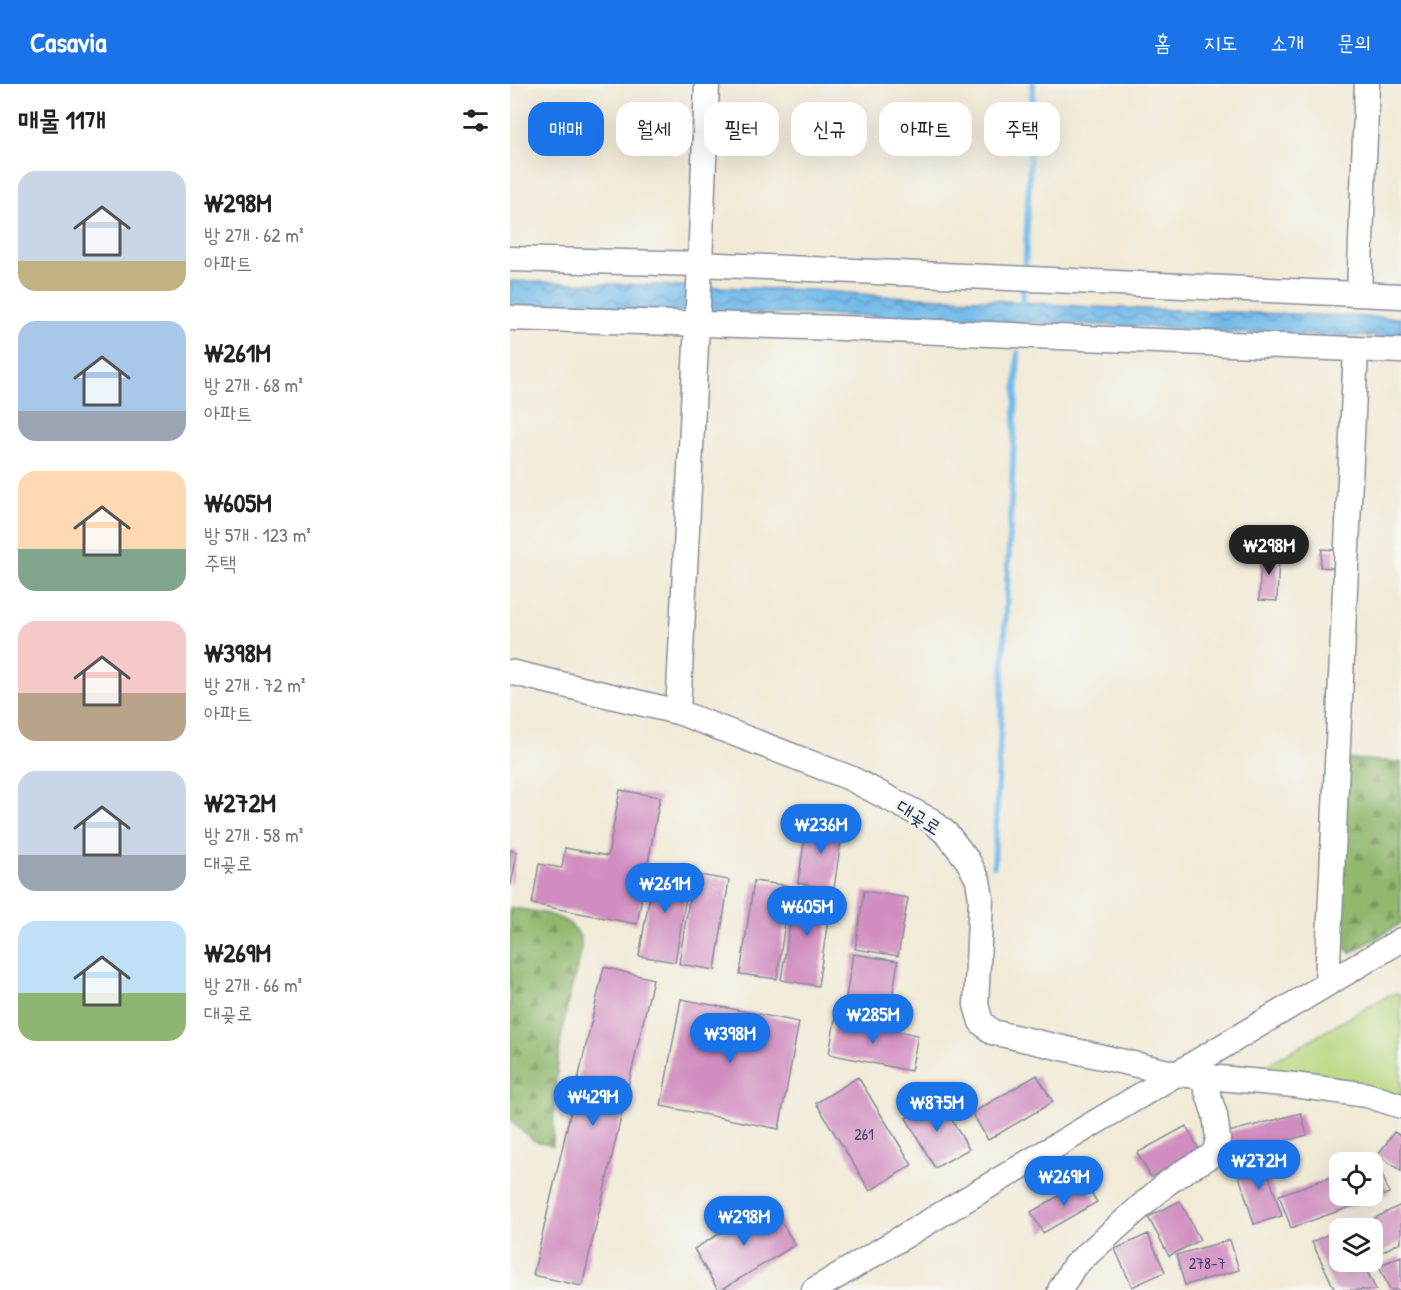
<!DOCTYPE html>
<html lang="ko">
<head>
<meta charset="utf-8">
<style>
  body { margin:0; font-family:"Patrick Hand","Poor Story",sans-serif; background:#f6f6f6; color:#222; height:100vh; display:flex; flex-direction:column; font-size:22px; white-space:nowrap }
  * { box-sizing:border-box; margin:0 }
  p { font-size:20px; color:#767676 }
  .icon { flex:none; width:33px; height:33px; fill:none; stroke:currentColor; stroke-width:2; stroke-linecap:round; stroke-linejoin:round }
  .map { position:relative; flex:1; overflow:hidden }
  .side { display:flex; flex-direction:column; background:#fff; width:510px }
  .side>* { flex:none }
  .top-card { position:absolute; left:18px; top:18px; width:570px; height:54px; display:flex; gap:12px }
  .controls { position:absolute; left:819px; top:1068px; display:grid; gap:12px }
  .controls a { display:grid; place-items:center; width:54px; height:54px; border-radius:12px; background:#fff; box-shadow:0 6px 24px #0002; font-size:30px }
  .price { position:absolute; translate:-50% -51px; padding:0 14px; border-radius:21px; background:#1a73e8; color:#fff; font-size:20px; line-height:39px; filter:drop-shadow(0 2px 3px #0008) }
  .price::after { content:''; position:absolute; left:50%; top:36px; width:18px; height:14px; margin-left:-9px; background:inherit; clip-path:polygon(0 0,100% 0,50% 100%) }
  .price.active { background:#222; color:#fff }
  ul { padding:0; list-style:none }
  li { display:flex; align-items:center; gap:18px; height:150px; padding:0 18px }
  li span { display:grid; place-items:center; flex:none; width:168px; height:120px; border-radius:18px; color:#555 }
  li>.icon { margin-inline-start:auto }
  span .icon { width:72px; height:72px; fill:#fffc; stroke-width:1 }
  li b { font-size:26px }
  h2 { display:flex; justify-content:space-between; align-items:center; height:72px; padding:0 18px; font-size:26px }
  .tag { padding:0 21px; border-radius:18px; background:#fff; box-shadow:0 6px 24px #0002; font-size:21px; line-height:54px }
  .tag.active { background:#1a73e8; color:#fff }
  header { display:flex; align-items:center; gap:36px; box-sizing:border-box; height:84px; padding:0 30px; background:#1a73e8; color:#fff }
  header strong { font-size:28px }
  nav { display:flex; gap:33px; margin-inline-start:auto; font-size:21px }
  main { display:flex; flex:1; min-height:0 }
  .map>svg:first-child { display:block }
  .forest { fill:url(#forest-firs); stroke:#567466; stroke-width:1.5 }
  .garden { fill:#b7d77e; stroke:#69836e; stroke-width:1.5 }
  .water { fill:url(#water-waves); stroke:#4674a4; stroke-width:1.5 }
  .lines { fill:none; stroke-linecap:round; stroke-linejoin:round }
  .stream { stroke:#72baea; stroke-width:6 }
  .building { fill:#d18dc0 }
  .minor-casing { stroke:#868c9a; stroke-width:27 }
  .minor { stroke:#fff; stroke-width:24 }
  .labels { text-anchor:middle; stroke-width:5; stroke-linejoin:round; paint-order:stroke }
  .number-label { font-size:16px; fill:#484676 }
  .street-label { font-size:20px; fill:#1b2f5e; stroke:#f6f6f2 }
</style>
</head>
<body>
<header>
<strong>Casavia</strong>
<nav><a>홈</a><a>지도</a><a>소개</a><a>문의</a></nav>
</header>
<main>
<section class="side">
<h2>매물 11개<svg class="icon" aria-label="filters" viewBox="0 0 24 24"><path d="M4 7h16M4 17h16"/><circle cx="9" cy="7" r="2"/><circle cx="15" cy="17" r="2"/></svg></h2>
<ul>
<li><span style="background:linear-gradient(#c9d6e8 75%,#c2b280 0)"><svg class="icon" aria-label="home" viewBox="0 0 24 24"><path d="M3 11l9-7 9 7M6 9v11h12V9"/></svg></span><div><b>₩298M</b><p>방 2개 · 62 m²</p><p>아파트</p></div></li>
<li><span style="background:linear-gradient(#a9c7e8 75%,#9aa5b1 0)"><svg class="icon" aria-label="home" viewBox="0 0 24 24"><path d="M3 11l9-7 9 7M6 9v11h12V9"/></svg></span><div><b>₩261M</b><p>방 2개 · 68 m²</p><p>아파트</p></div></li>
<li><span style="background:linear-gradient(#ffd9b3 65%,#7fa58c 0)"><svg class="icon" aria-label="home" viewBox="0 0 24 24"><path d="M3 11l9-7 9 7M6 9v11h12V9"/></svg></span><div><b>₩605M</b><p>방 5개 · 123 m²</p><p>주택</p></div></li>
<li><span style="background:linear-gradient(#f6c9c9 60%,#b9a48a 0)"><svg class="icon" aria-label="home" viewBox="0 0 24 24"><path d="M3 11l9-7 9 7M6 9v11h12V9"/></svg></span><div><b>₩398M</b><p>방 2개 · 72 m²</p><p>아파트</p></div></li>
<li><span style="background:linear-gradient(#c9d6e8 70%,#9aa5b1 0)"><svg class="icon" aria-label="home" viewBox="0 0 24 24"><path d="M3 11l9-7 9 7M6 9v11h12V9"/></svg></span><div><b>₩272M</b><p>방 2개 · 58 m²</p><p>대곶로</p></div></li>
<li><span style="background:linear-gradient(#bfe0f5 60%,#8fb573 0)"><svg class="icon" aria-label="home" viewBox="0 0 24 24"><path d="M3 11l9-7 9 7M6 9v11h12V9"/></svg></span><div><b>₩269M</b><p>방 2개 · 66 m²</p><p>대곶로</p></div></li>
</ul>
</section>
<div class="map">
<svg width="891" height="1206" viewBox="0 0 891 1206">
  <defs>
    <pattern id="forest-firs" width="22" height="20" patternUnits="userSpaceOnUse" patternTransform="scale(1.5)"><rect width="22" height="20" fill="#91b86d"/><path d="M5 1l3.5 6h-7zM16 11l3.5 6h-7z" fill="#76965d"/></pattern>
    <pattern id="water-waves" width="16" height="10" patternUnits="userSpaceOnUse" patternTransform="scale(1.5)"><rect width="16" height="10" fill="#72baea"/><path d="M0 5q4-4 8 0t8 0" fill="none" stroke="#5d98c1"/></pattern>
  </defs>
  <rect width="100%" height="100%" fill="#f6f6f2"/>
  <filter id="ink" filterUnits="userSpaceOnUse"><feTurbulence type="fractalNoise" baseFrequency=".0167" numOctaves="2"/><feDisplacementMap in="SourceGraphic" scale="12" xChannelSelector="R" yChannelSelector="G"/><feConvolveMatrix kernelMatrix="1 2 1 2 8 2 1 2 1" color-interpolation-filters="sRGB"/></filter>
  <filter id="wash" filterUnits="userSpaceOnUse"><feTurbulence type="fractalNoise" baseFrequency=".008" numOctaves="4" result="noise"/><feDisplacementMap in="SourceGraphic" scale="24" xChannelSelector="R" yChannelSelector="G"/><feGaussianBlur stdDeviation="1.35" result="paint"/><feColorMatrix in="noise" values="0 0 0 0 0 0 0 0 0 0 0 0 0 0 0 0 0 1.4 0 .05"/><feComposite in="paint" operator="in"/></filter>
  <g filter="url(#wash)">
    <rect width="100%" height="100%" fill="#f1ead6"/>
    <path class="forest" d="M836 675 891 678V839L841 869 830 860Z
      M0 824C21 827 50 828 65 845 75 856 71 871 67 884 49 942 44 1002 43 1062L23 1056 0 1036Z"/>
    <path class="garden" d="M886 909 891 911V1012L753 987 755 982 877 912Z"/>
    <path class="water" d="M0 197 303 206 375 212 469 215 581 223 891 234V253L760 251 649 243 348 232 0 223Z"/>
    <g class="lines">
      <path class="stream" d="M515 188 523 0
        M511 246 513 203
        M484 782 508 269"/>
    </g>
    <g id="blocks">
      <path class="building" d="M812 465 825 466 824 484 810 483Z
        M751 468 769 469 767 517 749 516Z
        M110 706 150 713 127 840 22 820 29 780 52 784 55 764 98 772Z
        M297 738 333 743 324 804 288 799Z
        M0 766 7 768 1 801H0Z
        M145 782 180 789 165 878 129 872Z
        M183 790 219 796 205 886 169 880Z
        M244 797 280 802 267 895 230 890Z
        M286 803 322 809 308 902 271 896Z
        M354 807 398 814 388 872 345 865Z
        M343 870 388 877 378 939 333 931Z
        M94 883 143 895 72 1202 23 1191Z
        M171 915 289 938 269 1045 151 1022Z
        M325 935 408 951 401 987 319 970Z
        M527 991 543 1018 478 1056 462 1029Z
        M348 993 402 1081 360 1107 306 1019Z
        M429 1014 459 1065 425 1084 396 1034Z
        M791 1029 797 1051 721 1072 715 1049Z
        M676 1042 690 1067 641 1093 627 1069Z
        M884 1048 891 1052V1087L868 1071Z
        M753 1074 772 1132 744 1140 726 1082Z
        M867 1076 879 1109 781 1144 769 1111 830 1090V1112H862V1078Z
        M574 1097 587 1118 533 1149 521 1128Z
        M670 1117 690 1156 659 1172 638 1133Z
        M260 1119 285 1161 211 1206H208L184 1165Z
        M891 1121V1158L868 1170 862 1159V1144H855L853 1140Z
        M830 1145V1178H853L866 1206H825L802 1158Z
        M638 1150 655 1188 622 1203 605 1165Z
        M720 1156 729 1186 675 1201 666 1171Z
        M891 1172V1206H880L869 1182Z"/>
    </g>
  </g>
  <g filter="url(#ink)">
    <use href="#blocks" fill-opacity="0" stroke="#868c9a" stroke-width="1.5"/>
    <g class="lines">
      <g class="minor-casing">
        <path id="minor" d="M0 175 190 180 891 212
          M849 210 857 0
          M0 234 331 244 891 267
          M0 588 168 628 340 694 422 737 438 751 458 777 468 796 471 815 466 921 471 938 482 948 667 990 784 1001 857 1011 891 1022
          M168 628 190 180 197 0
          M817 899 846 265
          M304 1206 891 856
          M550 1206 564 1182 656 1100 676 1086 701 1072 706 1065 708 1054 705 1031 692 992"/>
      </g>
      <use href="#minor" class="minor"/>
    </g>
  </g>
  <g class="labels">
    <g class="number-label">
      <text x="354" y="1056">261</text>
      <text x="697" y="1185">278-7</text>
    </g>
    <g class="street-label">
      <text transform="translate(409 733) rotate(32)" y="7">대곶로</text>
    </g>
  </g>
</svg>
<div class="controls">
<a><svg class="icon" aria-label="locate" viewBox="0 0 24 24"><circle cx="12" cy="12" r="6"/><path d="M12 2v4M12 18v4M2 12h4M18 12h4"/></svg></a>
<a><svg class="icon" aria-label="layers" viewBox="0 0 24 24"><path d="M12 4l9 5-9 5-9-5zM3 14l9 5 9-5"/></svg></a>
</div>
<b class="price active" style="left:759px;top:492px">₩298M</b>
<b class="price" style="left:311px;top:771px">₩236M</b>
<b class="price" style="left:155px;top:830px">₩261M</b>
<b class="price" style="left:297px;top:853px">₩605M</b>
<b class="price" style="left:363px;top:961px">₩285M</b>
<b class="price" style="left:220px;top:980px">₩398M</b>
<b class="price" style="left:83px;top:1043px">₩429M</b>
<b class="price" style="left:427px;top:1049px">₩875M</b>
<b class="price" style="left:749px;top:1107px">₩272M</b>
<b class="price" style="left:554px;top:1123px">₩269M</b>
<b class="price" style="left:234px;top:1163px">₩298M</b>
<div class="top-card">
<a class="tag active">매매</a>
<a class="tag">월세</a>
<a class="tag">필터</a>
<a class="tag">신규</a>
<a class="tag">아파트</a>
<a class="tag">주택</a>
</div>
</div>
</main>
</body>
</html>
